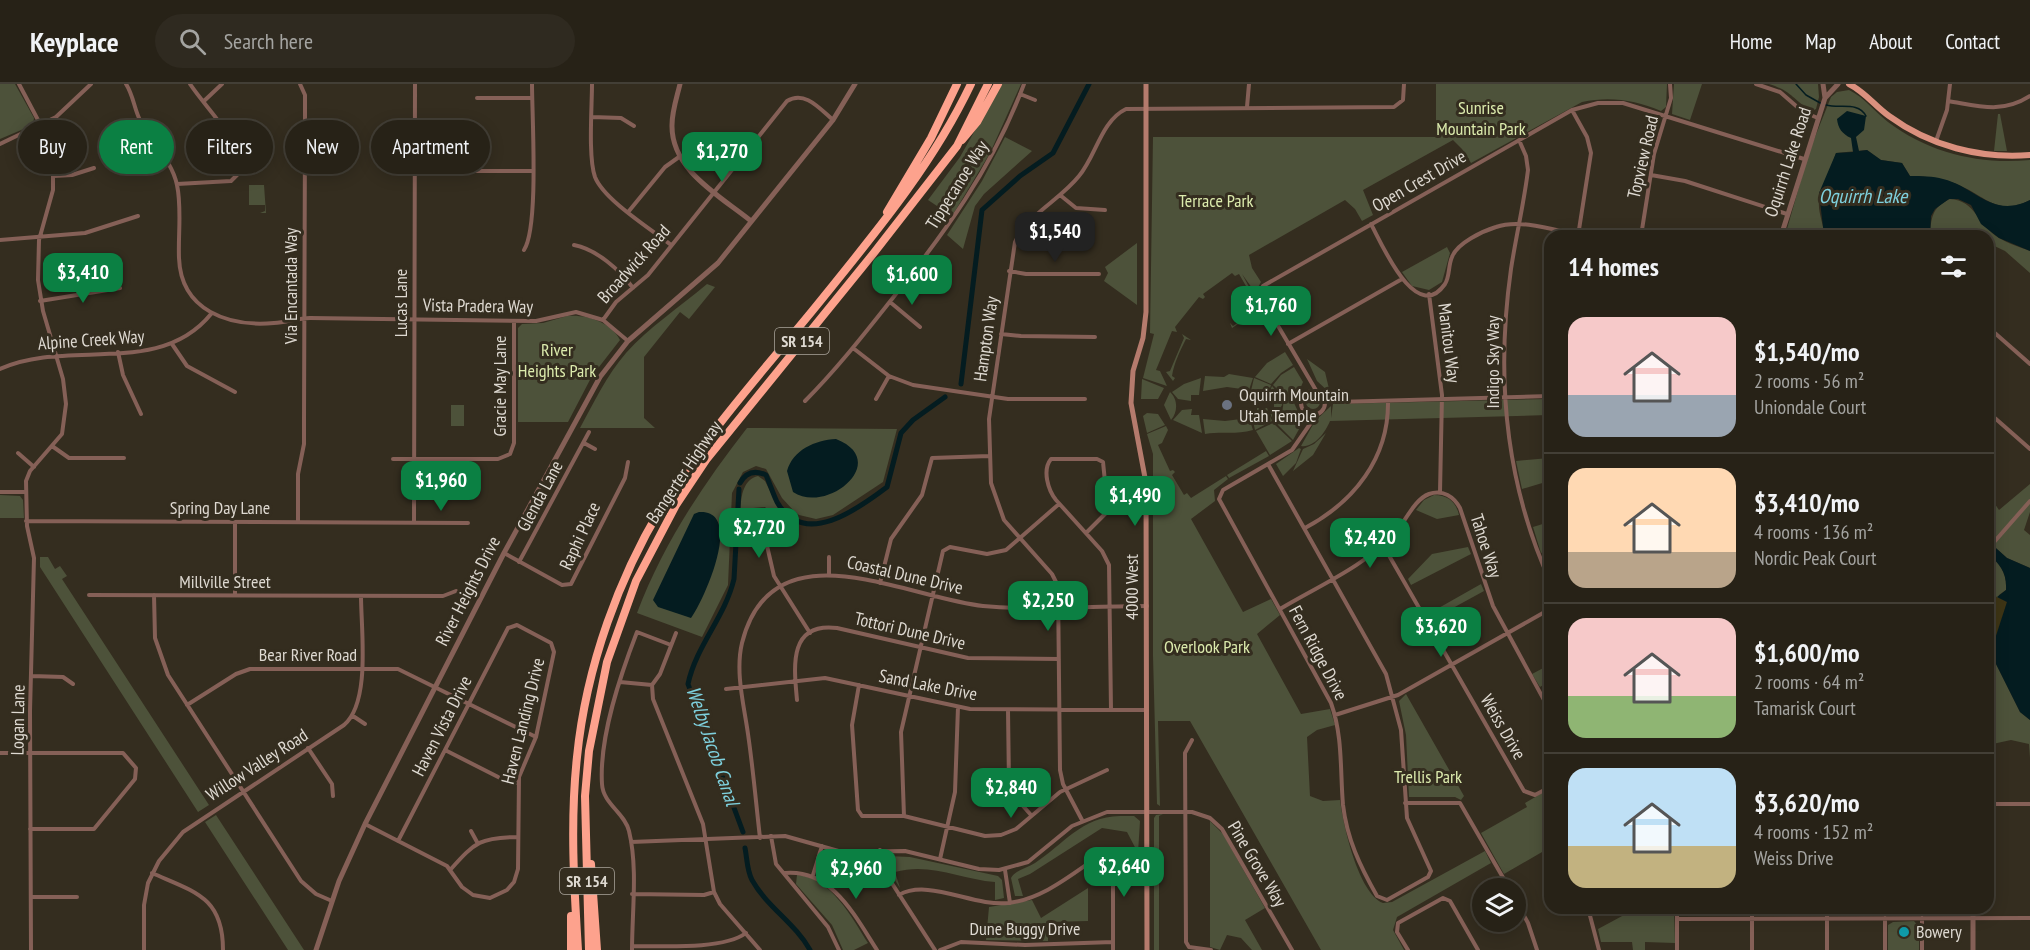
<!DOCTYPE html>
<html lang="en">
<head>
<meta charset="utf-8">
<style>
  body { margin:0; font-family:"PT Sans Narrow",sans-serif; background:#2f2a20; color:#f1f3f6; height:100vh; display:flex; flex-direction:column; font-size:22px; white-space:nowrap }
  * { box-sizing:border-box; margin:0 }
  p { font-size:20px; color:#a4a4a1 }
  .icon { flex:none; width:33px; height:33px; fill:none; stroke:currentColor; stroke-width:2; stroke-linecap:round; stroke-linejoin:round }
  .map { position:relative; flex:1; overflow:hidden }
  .drawer { position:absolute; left:1544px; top:146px; width:450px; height:684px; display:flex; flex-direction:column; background:#272217; border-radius:18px; box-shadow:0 3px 15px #0003,0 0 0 2px #433f36 }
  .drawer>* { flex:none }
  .guide { position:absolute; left:18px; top:36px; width:570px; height:54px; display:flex; gap:12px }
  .controls { position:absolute; left:1472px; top:794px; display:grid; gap:12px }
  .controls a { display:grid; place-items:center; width:54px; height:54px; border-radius:50%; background:#272217; box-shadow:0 3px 15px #0003,0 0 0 2px #433f36; font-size:30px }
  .price { position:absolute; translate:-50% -51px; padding:0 14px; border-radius:12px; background:#0b8043; color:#fff; font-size:20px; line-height:39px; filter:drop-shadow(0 2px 3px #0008) }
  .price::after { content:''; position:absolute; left:50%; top:36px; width:18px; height:14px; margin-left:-9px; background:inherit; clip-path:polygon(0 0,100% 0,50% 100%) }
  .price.on { background:#222; color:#fff }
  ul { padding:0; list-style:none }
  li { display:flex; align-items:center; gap:18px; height:150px; padding:0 24px }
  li+li { border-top:2px solid #433f36 }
  li span { display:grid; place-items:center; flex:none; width:168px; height:120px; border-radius:18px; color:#555 }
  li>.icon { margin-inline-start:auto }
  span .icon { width:72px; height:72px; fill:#fffc; stroke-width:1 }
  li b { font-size:26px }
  h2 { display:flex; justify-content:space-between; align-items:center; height:72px; padding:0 24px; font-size:26px }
  .pill { padding:0 21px; border-radius:27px; background:#272217; box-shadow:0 3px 15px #0003,0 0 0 2px #433f36; font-size:21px; line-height:54px }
  .pill.on { background:#0b8043; color:#fff }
  header { display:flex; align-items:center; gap:36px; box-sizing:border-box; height:84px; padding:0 30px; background:#272217; border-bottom:2px solid #433f36 }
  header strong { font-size:28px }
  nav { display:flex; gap:33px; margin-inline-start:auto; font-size:21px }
  .search { width:420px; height:54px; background:#2f2a20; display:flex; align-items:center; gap:15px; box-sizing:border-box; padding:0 21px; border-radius:33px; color:#a4a4a1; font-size:22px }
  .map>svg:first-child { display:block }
  .green { fill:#4d523a }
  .sand { fill:#3e3515 }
  .water { fill:#041c20 }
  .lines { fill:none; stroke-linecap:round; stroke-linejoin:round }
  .stream { stroke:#041c20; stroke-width:1.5 }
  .canal { stroke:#041c20; stroke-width:5 }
  .minor { stroke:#856057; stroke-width:4 }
  .tertiary { stroke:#856057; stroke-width:5 }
  .secondary { stroke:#b57b6d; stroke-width:5 }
  .primary { stroke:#db907e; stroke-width:6 }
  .motorway { stroke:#fda28d; stroke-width:8 }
  .worship-dot { fill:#6b7280; stroke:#342d1f; stroke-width:2 }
  .culture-dot { fill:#0f9aa8; stroke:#342d1f; stroke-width:2 }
  .labels { text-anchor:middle; stroke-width:6; stroke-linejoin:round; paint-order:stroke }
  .shield { fill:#342d1f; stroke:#aba59c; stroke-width:1.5 }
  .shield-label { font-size:16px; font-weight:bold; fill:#ded9d1 }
  .park-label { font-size:18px; fill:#dcebad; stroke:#342d1f }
  .street-label { font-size:18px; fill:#ded9d1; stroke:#342d1f }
  .poi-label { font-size:18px; fill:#ded9d1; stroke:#342d1f; text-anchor:start }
  .water-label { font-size:20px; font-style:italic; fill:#7ed0dd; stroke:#342d1f }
</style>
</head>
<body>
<header>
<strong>Keyplace</strong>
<div class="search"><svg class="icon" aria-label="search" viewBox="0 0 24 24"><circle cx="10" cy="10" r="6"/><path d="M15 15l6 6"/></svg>Search here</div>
<nav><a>Home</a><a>Map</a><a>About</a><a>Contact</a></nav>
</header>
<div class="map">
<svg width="2030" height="866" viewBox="0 0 2030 866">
  <rect width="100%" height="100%" fill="#342d1f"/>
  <path class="green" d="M0 0H15L34 34 33 41 0 55Z
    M1001 0H1021L990 69 952 132 928 116 960 73Z
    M1436 0H1667L1666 23 1661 27C1635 16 1610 12 1582 18L1471 79 1462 65 1453 56 1363 106 1373 131 1362 137 1355 125 1345 116 1249 171 1252 184 1261 198 1257 205 1252 204 1242 190 1261 225 1232 244 1230 239 1233 242 1252 229 1251 225 1257 221 1239 190 1235 192 1232 189 1203 210 1205 213 1203 215 1199 213 1175 243 1177 248 1172 247 1156 286 1160 287 1167 302 1143 294 1154 250 1150 249 1153 53H1436Z
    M1674 0H1702L1690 36 1672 30Z
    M1769 0H1818L1819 13 1816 25 1812 27C1792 16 1794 8 1769 0Z
    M1849 6C1865 14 1874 27 1888 38 1929 69 1980 81 2030 76V116C1999 132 1987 114 1961 102 1947 95 1926 92 1910 92L1902 79 1881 76 1867 66 1836 69C1831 86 1821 101 1819 119 1818 129 1824 141 1824 151L1785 152 1809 68 1831 13 1837 8Z
    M1998 30H2000L2007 67H1994Z
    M1005 53 1032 67 984 110 975 122 963 165 947 151 982 97Z
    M249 101H264L266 129H260L265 127V121H249Z
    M1950 115C1975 116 1979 142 1999 154 2009 160 2020 163 2030 167V189L2005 167 1988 159V152L1963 149 1930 152C1931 134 1932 123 1950 115Z
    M1137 159V221L1104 197 1108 189 1105 183Z
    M1447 163 1450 169 1442 198 1429 206 1412 202 1402 188Z
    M707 200 715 203 689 235 680 228 644 273V334L655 344H580C594 318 607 291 626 269 649 243 680 223 707 200Z
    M567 232C586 230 611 238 620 256L592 292 568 338H518V244L522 240 543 239Z
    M1182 250 1191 256 1186 255C1180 267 1174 279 1172 292L1175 294 1173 297 1166 288 1170 287 1184 254Z
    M1285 268 1293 281 1281 289 1271 300 1255 293 1267 279Z
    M1307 275 1325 288 1330 309 1317 297Z
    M1294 283 1303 298 1294 319 1303 338 1293 356 1274 337C1287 326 1286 312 1273 301L1281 291Z
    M1229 290 1253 294 1249 306 1227 303 1203 307 1205 292 1224 293Z
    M1201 294 1199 311H1191V317L1178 315 1172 308 1184 300Z
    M1254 294 1271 301 1267 315H1256V311H1250Z
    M1142 295 1164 304 1158 315H1141Z
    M1272 302 1280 312 1282 321 1273 336 1270 329 1274 325V313L1269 309Z
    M1170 308C1178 315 1178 328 1171 336L1164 321Z
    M1306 318a7 7 0 1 1 14 0a7 7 0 1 1-14 0Z
    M1549 315V331L1330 337C1325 349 1314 364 1301 362L1315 337 1331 322V334L1333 320Z
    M451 321H464V342H451Z
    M1257 324H1267L1272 337 1255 346 1251 328H1257Z
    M1192 325 1191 331H1199L1202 349 1173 336 1182 326Z
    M1147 329 1158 330 1165 341 1147 349 1143 332Z
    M1249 334 1253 346C1236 351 1222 347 1205 350L1203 335 1225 337Z
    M1273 339 1292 357 1270 371 1256 347Z
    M1166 342 1168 346 1162 359 1158 361 1170 387 1173 386 1175 388 1172 391 1184 411 1187 409 1191 414 1226 392 1228 395 1214 406 1215 417 1191 435 1243 528 1271 515 1280 531 1257 550 1301 630 1330 625 1335 641 1317 646 1307 653 1310 712 1323 717 1340 716C1343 740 1358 809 1383 819L1392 818 1485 767 1491 779 1397 833 1393 846 1404 866H1321L1190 637H1158L1160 722 1157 720 1153 572V370L1147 350Z
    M747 344 897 345 883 398 833 431 816 435 799 431 793 426 782 414 766 385 756 382 743 388 732 409 728 501 702 553 637 529C663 460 702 402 747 344Z
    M1326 349 1313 371 1293 387 1303 365 1314 360Z
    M1299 364 1301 365 1296 379 1283 392 1276 380Z
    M1266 367 1269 372 1229 394 1227 391Z
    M1549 374V397L1522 405 1516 377Z
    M758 392 765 397 780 427 773 431 765 423 753 424C741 438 750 446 763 452L741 450C741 432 736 397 758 392Z
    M2030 400V428L2024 446 2030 451V484L2007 474 1988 457V410L1999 426Z
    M0 411 20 412 23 416 24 434H0Z
    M1434 411C1448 411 1456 418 1459 431L1437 435 1416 426 1424 416Z
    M1549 438V465L1541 469 1533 443Z
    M1468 463 1471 470 1411 501 1408 495 1432 470Z
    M1988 469C2000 481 2007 488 2006 506L1999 511 1988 554Z
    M40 473H48L55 485 60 482 67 492 62 495 209 721 198 728 40 483Z
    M1481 500 1484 507 1431 536 1428 530Z
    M1988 564 2020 628 2030 636V674L2029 660 2011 656 1988 661Z
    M1549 581V597L1540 603 1532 590Z
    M1406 610 1464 712 1461 716 1455 713H1409L1406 651 1399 617Z
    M1549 705V764L1504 790 1481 749 1527 723 1525 719Z
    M1163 730 1159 732V866H1154V734L1156 731Z
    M216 731 304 866H288L205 738Z
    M1120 732H1134L1140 737 1138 769 1127 748 1102 744 1030 790 1018 795 1023 812H1015L1011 794C1015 786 1027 784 1035 779 1064 760 1081 733 1120 732Z
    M1210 737 1223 750 1265 824 1245 836 1262 866H1252L1241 854 1227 851 1220 866 1210 863Z
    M827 769 851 774 873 772 877 775 879 784 857 798 836 775 818 789Z
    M887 772 910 773 998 792 1002 796 1004 814 995 816V798C960 795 930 778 895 788L900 804 885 781Z
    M797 791C831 793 852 834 868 859L854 866H843L832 841 796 800Z
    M1088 804V837L1048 838V857L986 856 989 823 1032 816 1041 834Z
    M1637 824H1674L1675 859 1645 858V866H1633L1632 858H1601L1598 845Z
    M1914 837 1919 843V866H1888V841L1893 838Z"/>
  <path class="sand" d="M1995 512 2007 518 1995 555 1988 554V525Z"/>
  <path class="water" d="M1847 27 1866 32 1864 46 1856 53 1859 67 1867 66 1881 76 1902 79 1910 92C1921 92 1933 92 1943 95 1976 103 1992 135 2030 116V167L1999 154 1981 140 1971 121 1958 115H1949L1935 125 1931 132 1930 151H1824L1819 109 1836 69 1853 68 1851 54C1842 50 1838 44 1837 35Z
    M836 355C892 377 827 431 793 408L787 387C793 366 815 356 836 355Z
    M699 428C745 425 704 516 691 534L658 523 653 516 694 430Z
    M1988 457 2007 474 2030 484V636L2020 628 1988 564V554L1995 555 2007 518 1997 513 2006 506C2007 488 2000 481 1988 469Z"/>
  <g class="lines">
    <path class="stream" d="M1796 0 1806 11 1822 20
      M1826 21C1840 25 1858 17 1866 32"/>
    <path class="canal" d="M961 300 982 126 1020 92 1053 69 1089 0
      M740 399C746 388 755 386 766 391 770 400 773 410 777 418 804 465 858 425 887 403L901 349 913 336 945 313
      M739 405 734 495C725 533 696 562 688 600L743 748
      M745 764C747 774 747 787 752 796 767 823 795 839 810 866"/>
    <path class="minor" d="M19 0 47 53 53 76V106L39 156 38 196 43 227 63 295 66 320 62 350 30 387 26 397 27 442 34 474 30 627 31 866
      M126 0C133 11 134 23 139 34 150 57 172 76 177 101 182 124 178 150 179 174 181 227 229 243 274 239 286 239 297 234 310 234L536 237 576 228 603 236 628 257
      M592 0C592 23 588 73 595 93 604 116 651 145 671 161
      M1756 0 1780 8 1803 28 1818 34
      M1020 10 1035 16
      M477 14H532
      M204 17 222 0
      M1948 17C1979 22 2002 30 2030 12
      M1247 23 1249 0
      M1572 26 1587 53 1591 69 1578 152
      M592 33 621 34 634 42
      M1519 56 1526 72 1528 86C1524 119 1516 152 1511 185 1496 291 1505 398 1550 497
      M1936 57 1947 26 1950 0
      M0 60 56 33 91 0
      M416 87H532
      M1651 91 1685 97 1787 130
      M54 92 72 91 94 84
      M177 100 231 97 238 90C239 51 210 30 190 0
      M1060 111 1076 124 1105 126
      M629 127 665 83 679 73
      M1371 140C1381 158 1416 242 1445 200 1450 192 1448 182 1452 173 1457 159 1483 147 1496 143 1521 134 1557 147 1583 152
      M1641 152 1654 70 1671 14 1670 0
      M0 156 85 149 138 132
      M574 161C596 165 620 186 633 204
      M524 166C539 143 532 33 532 0
      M925 174 935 182
      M1009 187 1026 190H1099
      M1429 210 1442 311 1440 408
      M40 217 120 204
      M890 218 920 243
      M603 236 616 218 648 191 787 17C805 6 820 25 833 36
      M1988 243 2030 280
      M1001 250 1021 252 1095 253
      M172 260 187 282 235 308
      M1288 260 1402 195
      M853 264 889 292 913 301 1008 315H1085
      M118 268 123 291 141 330
      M0 285C67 254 159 294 211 230
      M1301 319a12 12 0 1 1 24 0a12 12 0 1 1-24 0Z
      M1317 308 1261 213 1263 202 1572 26 1598 19H1623L1804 75
      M1323 313 1337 318 1550 312
      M876 315 889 292
      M805 317C835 287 861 254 888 220 943 151 993 84 1024 0
      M1988 328 2030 365
      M584 359 595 365
      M52 362 69 374H124
      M18 369 34 383
      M393 375H498L510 370 514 359V237
      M1268 380 1386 590 1401 646 1407 734 1431 787 1428 793 1387 816 1377 812C1360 782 1347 755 1343 721 1340 686 1343 653 1331 619L1219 415 1223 406 1292 366 1317 330
      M0 408H26
      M761 436 774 492 810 549
      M26 437 468 439
      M298 438V390L304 360V335L305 48V11L300 0
      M414 439 415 0
      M1305 444C1354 418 1389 374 1388 317
      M1086 449 1108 427 1103 378 1097 375H1051C1042 386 1048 406 1056 416L1102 467 1109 481 1111 626
      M1383 461 1524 707 1535 711 1550 703
      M1988 465 2030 417
      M504 469 562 501 571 500 625 394 628 378
      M829 473V490
      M519 478 589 348
      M880 499 891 455 922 411 932 374 989 372
      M89 511 443 512 456 507
      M154 511 155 554 168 591 301 797 316 810 332 817
      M235 511V438
      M1280 525C1320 501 1364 483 1396 448 1406 436 1415 415 1429 410 1443 405 1454 413 1460 424L1493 522 1550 627
      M676 549 660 590 652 601 653 615 703 740 714 808 720 820 760 866
      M32 592 63 593 73 600
      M620 598 652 601
      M859 601 852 641 858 726 862 732H904L985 752 1001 751 1016 745 1060 708 1107 686
      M726 605 825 594 970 625 1147 626
      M797 616C794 583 788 538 837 544L968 574 1059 575
      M187 621 236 590 250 585H398L536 653
      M1008 626 1009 700 1016 714 1031 731
      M1335 631 1398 611 1550 525
      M353 632 365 640
      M1192 656 1185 669 1186 858 1189 863 1211 866
      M308 664 332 700 333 712
      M445 666 508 698 518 699
      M0 669H123L136 684 135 695 94 745H30
      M1405 719H1460L1509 804
      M1988 720H2030
      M904 732 901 648 943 467 950 463 987 470 1006 466 1059 420
      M1082 736 1063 700 1060 686 1058 502 1052 490 1004 436 991 399 989 335 1015 158C1029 129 1059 117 1079 92 1096 72 1101 37 1126 25L1394 23 1403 16 1404 0
      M365 740 447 782 462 803 473 811 490 814 507 806 514 798 518 785 519 693 536 653 554 568 551 559 517 541 508 544 398 757
      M471 747 477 758
      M771 752 776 780 828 843 839 866
      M760 754C756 719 753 684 748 650 744 621 735 588 742 559 772 439 906 514 983 522 1036 527 1093 522 1147 522
      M631 758 785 752 842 768 905 767 979 785 999 786 1028 778 1072 742 1107 728H1192L1210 734 1222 745 1292 866
      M880 766 884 787 935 866
      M940 775 955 708 958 623
      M451 785C475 758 481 753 518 753
      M815 785 820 768
      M1005 786 1010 819
      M152 789C195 808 223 813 223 866
      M785 789C832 785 855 832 877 866
      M813 791 822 762
      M632 810 704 811 714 808
      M899 811C928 794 974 823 1008 819 1044 815 1073 789 1102 770L1108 769 1113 775V866
      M31 813H77
      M1515 815 1528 839 1537 866
      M1588 824 1599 866
      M1677 824V866
      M1752 824V866
      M1885 834V866
      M1922 834V866
      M1677 835 2030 834
      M632 862C663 862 723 866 746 849
      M144 866V821L148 799 159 777 183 748 344 641C371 618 361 546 361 512
      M632 866C632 828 638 784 629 747 625 729 603 720 602 700 599 653 620 592 637 548L671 561
      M940 866 961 858 1025 861 1113 858
      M1408 866 1397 848 1398 839 1443 814 1450 817 1478 866
      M1827 866V824"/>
    <path class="tertiary" d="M680 0C677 13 672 27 672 41 671 86 720 112 751 137
      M1823 0 1825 14
      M1781 152 1825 14 1838 0
      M316 866 339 797 365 740 504 469 600 293 628 257 718 179 833 36 855 0
      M1973 866V824"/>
    <path class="secondary" d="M1146 0V228L1143 254 1133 287 1131 319 1146 399 1147 866"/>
    <path class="primary" d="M1849 0C1865 8 1875 22 1889 32 1930 62 1980 75 2030 71"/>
    <path class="motorway" d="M962 56 977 38 998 0
      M887 128 931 54 957 0
      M591 780 597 866
      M571 866V832
      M578 866C574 802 570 737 577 673 586 583 619 491 667 414 709 347 763 287 813 226 871 154 931 84 971 0
      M589 866 585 712 589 667 607 578 636 497 676 421 706 376 873 170 957 62 988 0"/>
  </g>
  <circle class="worship-dot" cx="1227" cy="321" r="6"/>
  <circle class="culture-dot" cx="1904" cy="848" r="6"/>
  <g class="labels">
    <g class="shield">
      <rect x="775" y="244" width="54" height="26" rx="4.5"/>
      <rect x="560" y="784" width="54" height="26" rx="4.5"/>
    </g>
    <g class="shield-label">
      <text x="802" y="263">SR 154</text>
      <text x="587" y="803">SR 154</text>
    </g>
    <g class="park-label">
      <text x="1481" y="30">Sunrise<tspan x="1481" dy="21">Mountain Park</tspan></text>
      <text x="1216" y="123">Terrace Park</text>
      <text x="557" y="272">River<tspan x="557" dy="21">Heights Park</tspan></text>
      <text x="1207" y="569">Overlook Park</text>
      <text x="1428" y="699">Trellis Park</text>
    </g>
    <g class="street-label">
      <text transform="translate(1643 73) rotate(-77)" y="6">Topview Road</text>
      <text transform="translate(1788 78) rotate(-72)" y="6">Oquirrh Lake Road</text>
      <text transform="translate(1419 97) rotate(-30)" y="6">Open Crest Drive</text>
      <text transform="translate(957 101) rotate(-58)" y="6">Tippecanoe Way</text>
      <text transform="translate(634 180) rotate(-48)" y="6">Broadwick Road</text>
      <text transform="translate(291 202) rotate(-90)" y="6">Via Encantada Way</text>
      <text transform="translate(401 219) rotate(-90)" y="6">Lucas Lane</text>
      <text transform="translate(478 222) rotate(1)" y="6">Vista Pradera Way</text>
      <text transform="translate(986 255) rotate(-82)" y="6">Hampton Way</text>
      <text transform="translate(91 256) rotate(-4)" y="6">Alpine Creek Way</text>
      <text transform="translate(1449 259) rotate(83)" y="6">Manitou Way</text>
      <text transform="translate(1493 278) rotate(-90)" y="6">Indigo Sky Way</text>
      <text transform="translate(500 302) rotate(-90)" y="6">Gracie May Lane</text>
      <text transform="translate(684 388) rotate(-56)" y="6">Bangerter Highway</text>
      <text transform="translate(540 412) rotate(-62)" y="6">Glenda Lane</text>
      <text x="220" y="430">Spring Day Lane</text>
      <text transform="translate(580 452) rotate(-65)" y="6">Raphi Place</text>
      <text transform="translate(1486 462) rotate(72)" y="6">Tahoe Way</text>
      <text transform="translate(905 491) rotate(13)" y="6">Coastal Dune Drive</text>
      <text x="225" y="504">Millville Street</text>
      <text transform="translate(1132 503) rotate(-90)" y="6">4000 West</text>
      <text transform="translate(468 507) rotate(-63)" y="6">River Heights Drive</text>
      <text transform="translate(910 547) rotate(13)" y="6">Tottori Dune Drive</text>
      <text transform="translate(1318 569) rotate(62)" y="6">Fern Ridge Drive</text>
      <text x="308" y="577">Bear River Road</text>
      <text transform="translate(928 601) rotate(11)" y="6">Sand Lake Drive</text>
      <text transform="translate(18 636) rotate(-89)" y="6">Logan Lane</text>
      <text transform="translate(523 637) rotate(-76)" y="6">Haven Landing Drive</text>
      <text transform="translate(442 642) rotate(-63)" y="6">Haven Vista Drive</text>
      <text transform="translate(1503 643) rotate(60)" y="6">Weiss Drive</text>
      <text transform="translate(257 681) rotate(-33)" y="6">Willow Valley Road</text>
      <text transform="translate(1257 780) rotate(59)" y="6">Pine Grove Way</text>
      <text x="1025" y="851">Dune Buggy Drive</text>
    </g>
    <g class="poi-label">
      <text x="1239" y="317">Oquirrh Mountain<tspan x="1239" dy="21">Utah Temple</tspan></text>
      <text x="1916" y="854">Bowery</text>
    </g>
    <g class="water-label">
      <text x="1863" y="119">Oquirrh Lake</text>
      <text transform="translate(713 662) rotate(71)" y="7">Welby Jacob Canal</text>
    </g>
  </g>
</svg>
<div class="controls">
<a><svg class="icon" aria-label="layers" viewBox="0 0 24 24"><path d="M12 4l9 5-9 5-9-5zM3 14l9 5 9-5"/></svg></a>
</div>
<b class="price" style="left:722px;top:99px">$1,270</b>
<b class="price on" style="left:1055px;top:179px">$1,540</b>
<b class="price" style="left:83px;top:220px">$3,410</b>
<b class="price" style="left:912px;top:222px">$1,600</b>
<b class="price" style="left:1271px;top:253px">$1,760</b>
<b class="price" style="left:441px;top:428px">$1,960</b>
<b class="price" style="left:1135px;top:443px">$1,490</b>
<b class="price" style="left:759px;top:475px">$2,720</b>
<b class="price" style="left:1370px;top:485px">$2,420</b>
<b class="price" style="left:1048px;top:548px">$2,250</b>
<b class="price" style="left:1441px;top:574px">$3,620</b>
<b class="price" style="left:1011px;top:735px">$2,840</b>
<b class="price" style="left:1124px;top:814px">$2,640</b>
<b class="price" style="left:856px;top:816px">$2,960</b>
<div class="guide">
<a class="pill">Buy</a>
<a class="pill on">Rent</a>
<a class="pill">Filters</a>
<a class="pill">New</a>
<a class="pill">Apartment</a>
</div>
<section class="drawer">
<h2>14 homes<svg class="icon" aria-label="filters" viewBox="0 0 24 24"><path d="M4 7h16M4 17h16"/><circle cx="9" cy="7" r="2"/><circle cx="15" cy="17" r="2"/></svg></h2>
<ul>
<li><span style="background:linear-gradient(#f6c9c9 65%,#9aa5b1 0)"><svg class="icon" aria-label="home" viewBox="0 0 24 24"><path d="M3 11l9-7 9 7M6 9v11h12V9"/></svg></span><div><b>$1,540/mo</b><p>2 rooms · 56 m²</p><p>Uniondale Court</p></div></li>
<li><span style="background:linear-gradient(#ffd9b3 70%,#b9a48a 0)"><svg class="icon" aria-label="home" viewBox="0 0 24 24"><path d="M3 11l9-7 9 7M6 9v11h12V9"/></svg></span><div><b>$3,410/mo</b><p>4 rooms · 136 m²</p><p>Nordic Peak Court</p></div></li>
<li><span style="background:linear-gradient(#f6c9c9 65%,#8fb573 0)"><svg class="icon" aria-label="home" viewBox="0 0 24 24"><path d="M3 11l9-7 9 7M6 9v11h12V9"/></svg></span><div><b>$1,600/mo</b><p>2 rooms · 64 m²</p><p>Tamarisk Court</p></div></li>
<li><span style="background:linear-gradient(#bfe0f5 65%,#c2b280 0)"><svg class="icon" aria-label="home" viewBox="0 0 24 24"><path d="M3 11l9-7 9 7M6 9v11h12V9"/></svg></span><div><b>$3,620/mo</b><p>4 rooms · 152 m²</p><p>Weiss Drive</p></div></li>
</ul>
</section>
</div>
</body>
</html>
